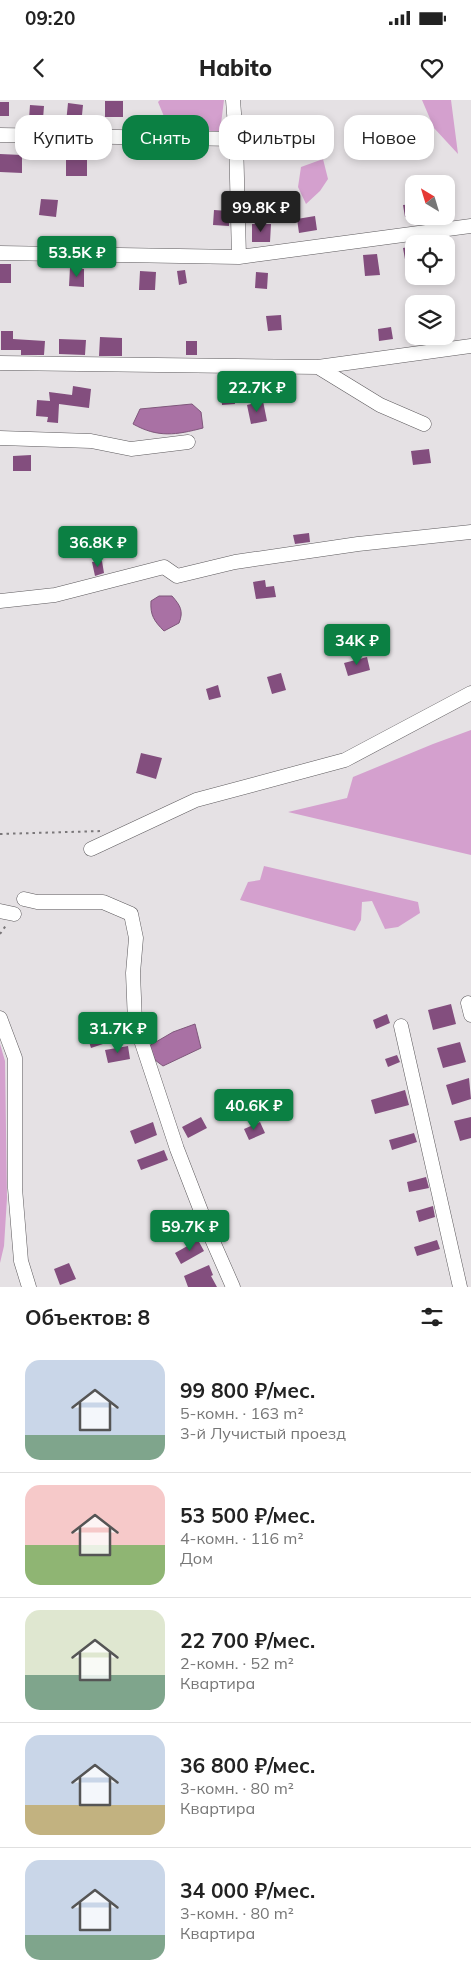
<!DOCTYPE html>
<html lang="ru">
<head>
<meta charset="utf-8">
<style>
  body { margin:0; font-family:Mulish,sans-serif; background:#f6f6f6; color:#222; height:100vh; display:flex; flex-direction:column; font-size:19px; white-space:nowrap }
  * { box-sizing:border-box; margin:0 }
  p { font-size:16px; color:#767676 }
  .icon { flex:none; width:28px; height:28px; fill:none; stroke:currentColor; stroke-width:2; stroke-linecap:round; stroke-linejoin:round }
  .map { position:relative; height:1187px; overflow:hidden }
  .side { display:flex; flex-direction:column; background:#fff; flex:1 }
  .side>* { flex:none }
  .top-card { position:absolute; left:15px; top:15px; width:441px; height:45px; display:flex; gap:10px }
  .needle { width:32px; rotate:322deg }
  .tools { position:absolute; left:405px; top:75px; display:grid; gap:10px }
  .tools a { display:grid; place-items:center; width:50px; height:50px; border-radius:10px; background:#fff; box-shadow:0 2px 8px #0003; font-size:25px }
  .price { position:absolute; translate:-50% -42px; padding:0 11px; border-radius:5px; background:#0b8043; color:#fff; font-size:16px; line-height:32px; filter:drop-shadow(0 1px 2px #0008) }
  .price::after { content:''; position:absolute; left:50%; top:30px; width:15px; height:11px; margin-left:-8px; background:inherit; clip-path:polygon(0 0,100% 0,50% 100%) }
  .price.on { background:#222; color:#fff }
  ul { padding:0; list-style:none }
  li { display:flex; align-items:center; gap:15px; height:125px; padding:0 25px }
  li+li { border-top:1px solid #e0e0e0 }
  li span { display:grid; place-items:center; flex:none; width:140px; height:100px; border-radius:15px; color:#555 }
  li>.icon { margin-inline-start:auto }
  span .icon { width:60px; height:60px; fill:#fffc; stroke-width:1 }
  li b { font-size:21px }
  h2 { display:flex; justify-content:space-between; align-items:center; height:60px; padding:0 25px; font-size:21px }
  .chip { padding:0 18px; border-radius:15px; background:#fff; box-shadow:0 2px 8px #0003; font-size:18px; line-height:45px }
  .chip.on { background:#0b8043; color:#fff }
  .status { display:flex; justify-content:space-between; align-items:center; height:35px; padding:0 25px; background:#fff; direction:ltr }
  .status svg { height:14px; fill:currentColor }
  header { display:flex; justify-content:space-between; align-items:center; height:65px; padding:0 25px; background:#fff; font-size:22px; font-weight:800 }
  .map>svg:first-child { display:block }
  .green { fill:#d4a0ce }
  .water { fill:#a971a4; stroke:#7f577b }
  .building { fill:#834e7e }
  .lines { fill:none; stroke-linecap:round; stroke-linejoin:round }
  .minor-casing { stroke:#5d5a5d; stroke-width:15 }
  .path { stroke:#7a7779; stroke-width:2; stroke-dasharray:2.5 4; stroke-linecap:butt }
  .minor { stroke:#fff; stroke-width:14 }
</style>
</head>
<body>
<div class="status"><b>09:20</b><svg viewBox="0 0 49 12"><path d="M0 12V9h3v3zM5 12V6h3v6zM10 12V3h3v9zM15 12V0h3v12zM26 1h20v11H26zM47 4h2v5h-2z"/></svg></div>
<header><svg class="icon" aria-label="back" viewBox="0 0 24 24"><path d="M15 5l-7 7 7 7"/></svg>Habito<svg class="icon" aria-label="heart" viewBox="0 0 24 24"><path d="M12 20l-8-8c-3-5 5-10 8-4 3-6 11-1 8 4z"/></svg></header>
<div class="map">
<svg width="471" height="1187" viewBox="0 0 471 1187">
  <rect width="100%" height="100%" fill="#e5e1e4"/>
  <path class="green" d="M160 0H224L220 32 168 26 158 2Z
    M422 0H451L458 54 434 28Z
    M323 59 328 79 320 91 306 104 298 87 301 67Z
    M471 630V755L288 712 347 698 353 677 433 644Z
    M264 766 418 802 420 813 398 827 385 829 372 801 362 802 361 820 355 831 240 800 248 782 260 780Z
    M0 944 5 961 7 1098 4 1146 0 1163Z"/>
  <path class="water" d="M192 304 201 312 203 328C176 335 158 338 133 324L140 309Z
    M159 496H172C180 505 184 511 179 523L164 531C154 521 150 515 151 501Z
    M195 924 201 948 163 966 155 960 149 946 173 932Z"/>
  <path class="building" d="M105 1H123V17H105Z
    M0 2H9V16H0Z
    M68 3 83 5 81 25 66 23Z
    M30 5 44 6 43 19H29Z
    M0 54 22 55V73L0 72Z
    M66 57H87V76H66Z
    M41 99 58 100 56 117 39 115Z
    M414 104V116L405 117 403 105Z
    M214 110 229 111V126L213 125Z
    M315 116 317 130 299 133 297 119Z
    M252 124H271L270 142H252Z
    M414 146V164L406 165 403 148Z
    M377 154 380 175 365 176 363 155Z
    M0 164H11V183H0Z
    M70 168 84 169V187L69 186Z
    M185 170 187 183 179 185 177 171Z
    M140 171 156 172 155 190H139Z
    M256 172 268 173 267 189 255 188Z
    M281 215 282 230 268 231 266 216Z
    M391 227 393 239 379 241 378 229Z
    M1 231H13V239L45 241 44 255H21V250H1Z
    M100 237 122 238V256H99Z
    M59 239 86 240 85 255 59 254Z
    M186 241H197V255H186Z
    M73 286 91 289 89 308 59 304 58 323 47 322 48 317 36 316 37 300 50 301 49 292 72 295Z
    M234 292 235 304 222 305 221 293Z
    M263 301 267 321 251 324 247 305Z
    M429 349 431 363 413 365 411 351Z
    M31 355V371H13V356Z
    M309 433 310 442 295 444 293 435Z
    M102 461 104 473 95 476 92 462Z
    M265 480 266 487 274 486 276 497 256 499 253 482Z
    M367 557 370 570 348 576 344 563Z
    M281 573 286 590 272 594 267 577Z
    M218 585 221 597 209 600 206 589Z
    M141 653 162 658 156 679 136 673Z
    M451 904 456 924 433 930 428 910Z
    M387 914 390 923 376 929 373 920Z
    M104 928 109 942 91 948 86 933Z
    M460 942 466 962 443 968 437 948Z
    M128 946 130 959 108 963 105 950Z
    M397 955 400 962 388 967 385 959Z
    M469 978 471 999 452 1005 446 985Z
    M405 990 409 1005 375 1014 371 1000Z
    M201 1017 207 1028 188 1038 182 1027Z
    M471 1017V1038L460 1041 454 1021Z
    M153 1022 157 1035 135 1044 130 1031Z
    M260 1022 265 1033 249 1040 244 1029Z
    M414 1033 417 1042 392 1050 389 1040Z
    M164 1050 168 1060 141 1070 137 1060Z
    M426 1077 429 1088 409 1092 407 1082Z
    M433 1106 435 1117 419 1122 416 1111Z
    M198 1140 204 1151 181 1164 175 1153Z
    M437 1140 440 1149 417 1156 414 1147Z
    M69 1163 76 1179 60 1185 54 1169Z
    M209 1165 213 1175 211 1176 217 1187H188L184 1176Z"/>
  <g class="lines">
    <g class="minor-casing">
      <path id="minor" d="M233 0 236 39 239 157
        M0 35 236 39
        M0 153 239 157 471 126
        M0 263 318 267 471 246
        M318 267 380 305 424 324
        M0 338 91 341 131 349 188 342
        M0 501 55 495 164 467 177 476 235 462 358 444 471 432
        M91 749 196 700 345 660 471 593
        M24 799 37 802H103L131 814 136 838 133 873 135 922 177 1049 211 1137 233 1187
        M0 811 14 814
        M468 903 471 915
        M0 918 15 958V1088L21 1161 29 1187
        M401 926 460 1187"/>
    </g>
    <path class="path" d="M0 734 103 731
      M0 834 7 824"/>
    <use href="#minor" class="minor"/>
  </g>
</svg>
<div class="tools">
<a><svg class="needle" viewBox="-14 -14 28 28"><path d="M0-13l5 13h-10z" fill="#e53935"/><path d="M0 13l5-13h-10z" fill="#767676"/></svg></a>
<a><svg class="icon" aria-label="locate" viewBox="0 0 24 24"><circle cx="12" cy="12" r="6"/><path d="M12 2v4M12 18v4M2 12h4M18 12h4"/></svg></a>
<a><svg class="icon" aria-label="layers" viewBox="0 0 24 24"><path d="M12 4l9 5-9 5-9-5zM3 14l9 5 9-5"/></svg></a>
</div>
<b class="price on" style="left:261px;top:133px">99.8K ₽</b>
<b class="price" style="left:77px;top:178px">53.5K ₽</b>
<b class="price" style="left:257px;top:313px">22.7K ₽</b>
<b class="price" style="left:98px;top:468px">36.8K ₽</b>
<b class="price" style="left:357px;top:566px">34K ₽</b>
<b class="price" style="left:118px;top:954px">31.7K ₽</b>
<b class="price" style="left:254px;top:1031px">40.6K ₽</b>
<b class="price" style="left:190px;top:1152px">59.7K ₽</b>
<div class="top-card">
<a class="chip">Купить</a>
<a class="chip on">Снять</a>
<a class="chip">Фильтры</a>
<a class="chip">Новое</a>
</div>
</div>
<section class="side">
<h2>Объектов: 8<svg class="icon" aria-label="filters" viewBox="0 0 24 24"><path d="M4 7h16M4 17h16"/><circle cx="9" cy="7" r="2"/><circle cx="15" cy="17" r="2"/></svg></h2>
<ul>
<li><span style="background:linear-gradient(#c9d6e8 75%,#7fa58c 0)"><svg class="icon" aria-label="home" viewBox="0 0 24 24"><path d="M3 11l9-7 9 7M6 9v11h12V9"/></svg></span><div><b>99 800 ₽/мес.</b><p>5-комн. · 163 m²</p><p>3-й Лучистый проезд</p></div></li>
<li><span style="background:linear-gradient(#f6c9c9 60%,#8fb573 0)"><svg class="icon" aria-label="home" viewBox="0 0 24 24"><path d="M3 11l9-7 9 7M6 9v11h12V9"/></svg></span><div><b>53 500 ₽/мес.</b><p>4-комн. · 116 m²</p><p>Дом</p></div></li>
<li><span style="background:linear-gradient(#dfe7d0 65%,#7fa58c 0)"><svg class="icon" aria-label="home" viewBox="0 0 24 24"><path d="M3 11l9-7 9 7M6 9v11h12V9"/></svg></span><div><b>22 700 ₽/мес.</b><p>2-комн. · 52 m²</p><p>Квартира</p></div></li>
<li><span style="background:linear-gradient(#c9d6e8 70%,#c2b280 0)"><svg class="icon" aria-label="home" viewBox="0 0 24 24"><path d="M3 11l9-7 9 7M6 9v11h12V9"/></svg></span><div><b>36 800 ₽/мес.</b><p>3-комн. · 80 m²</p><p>Квартира</p></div></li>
<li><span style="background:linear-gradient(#c9d6e8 75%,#7fa58c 0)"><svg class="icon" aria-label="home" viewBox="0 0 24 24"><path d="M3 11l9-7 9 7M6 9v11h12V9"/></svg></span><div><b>34 000 ₽/мес.</b><p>3-комн. · 80 m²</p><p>Квартира</p></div></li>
</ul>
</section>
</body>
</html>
